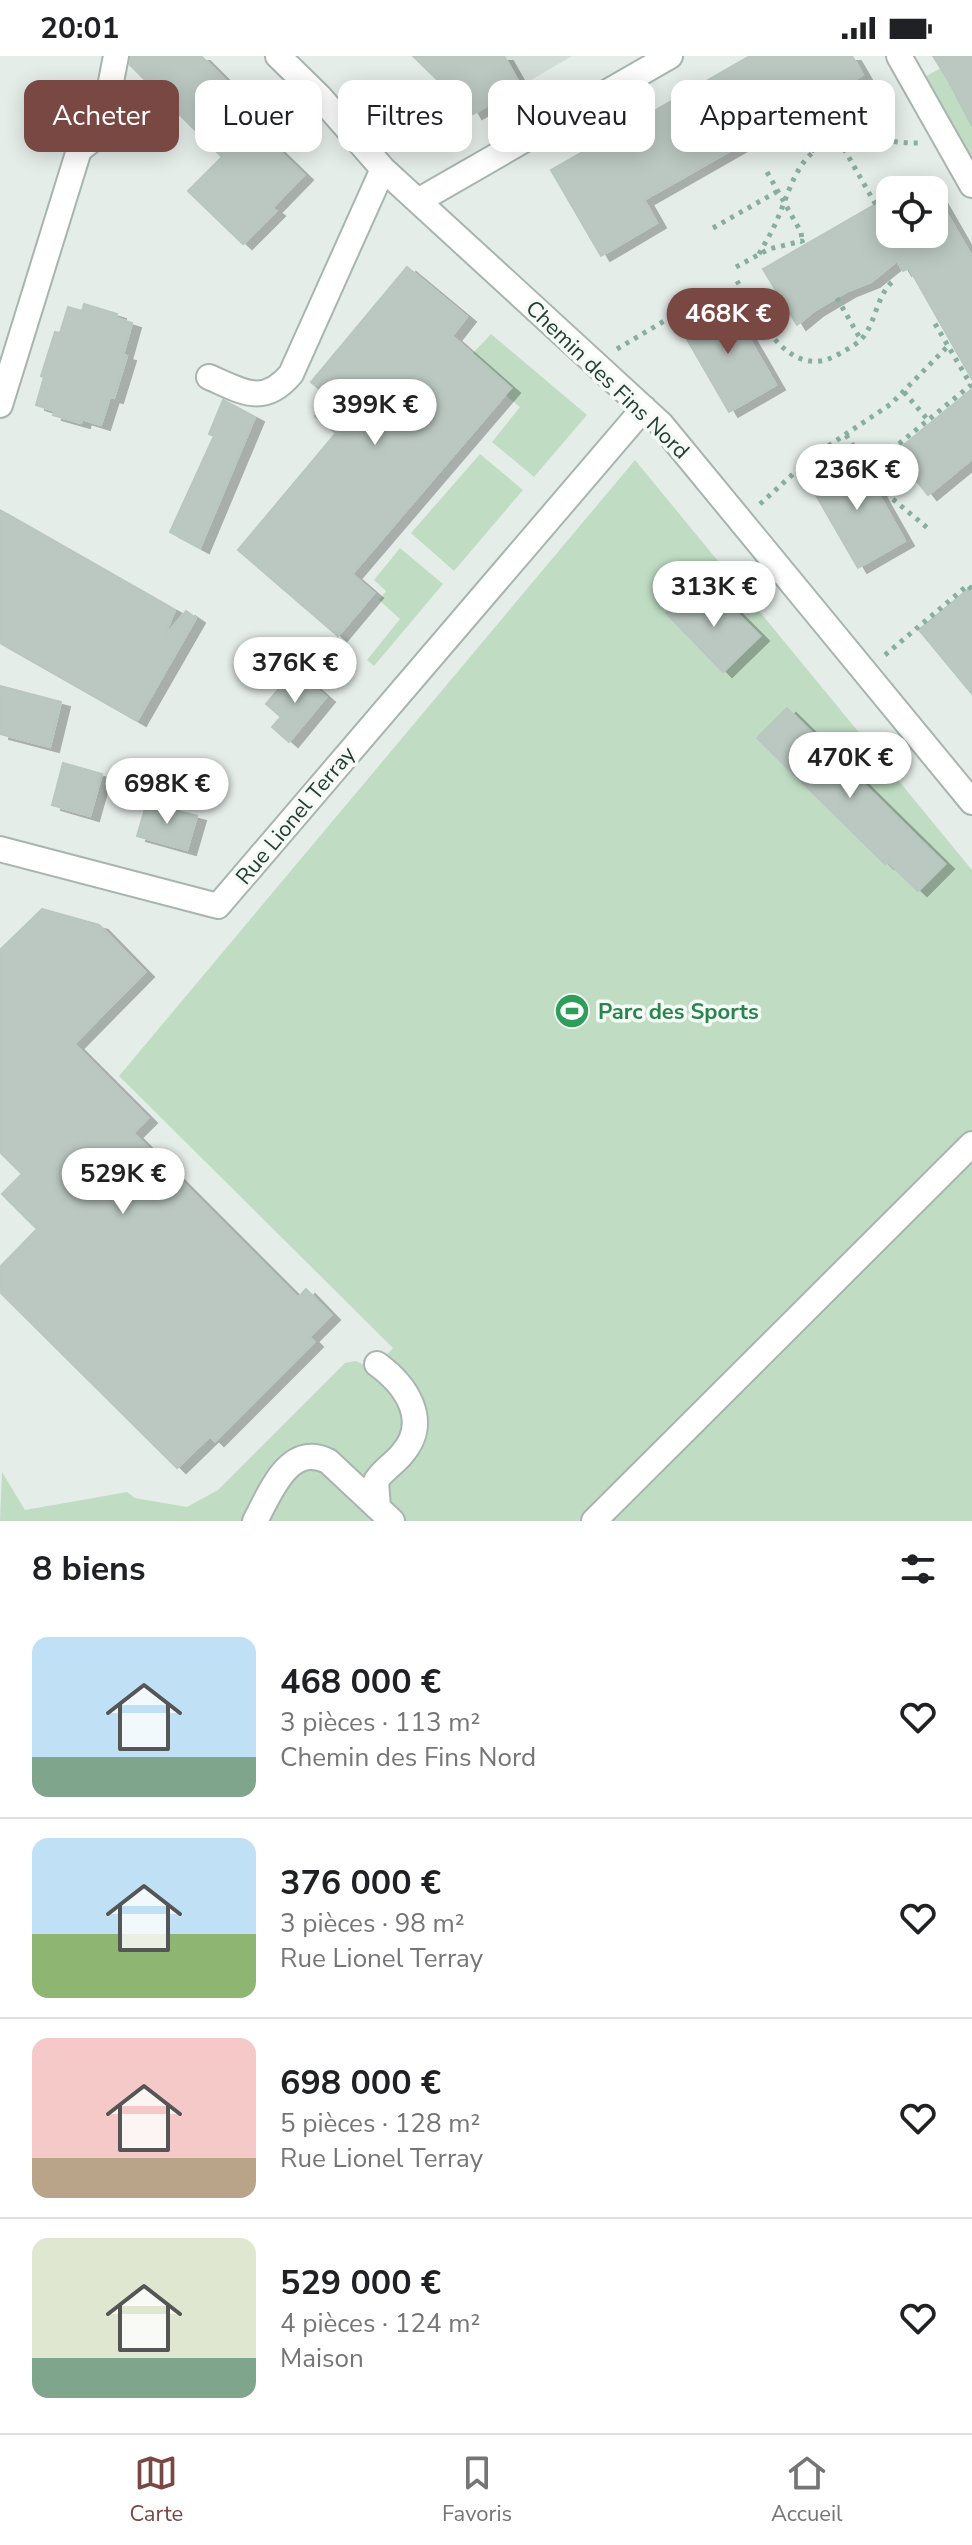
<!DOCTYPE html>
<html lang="fr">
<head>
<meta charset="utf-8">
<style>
  body { margin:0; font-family:"Nunito Sans",sans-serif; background:#f2f2f2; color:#202124; height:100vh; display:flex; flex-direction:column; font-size:30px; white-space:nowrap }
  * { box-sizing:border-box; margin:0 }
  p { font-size:26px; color:#757577 }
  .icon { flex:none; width:44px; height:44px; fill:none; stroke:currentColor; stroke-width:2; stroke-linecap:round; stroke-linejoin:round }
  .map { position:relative; height:1465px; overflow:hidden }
  .panel { display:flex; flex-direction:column; background:#fff; flex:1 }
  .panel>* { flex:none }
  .banner { position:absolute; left:24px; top:24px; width:924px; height:72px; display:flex; gap:16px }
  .buttons { position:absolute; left:876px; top:120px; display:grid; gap:16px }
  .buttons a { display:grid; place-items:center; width:72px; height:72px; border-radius:16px; background:#fff; box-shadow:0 4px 20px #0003; font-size:40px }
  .price { position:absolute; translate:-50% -68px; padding:0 18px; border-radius:28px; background:#fff; color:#222; font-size:26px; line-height:52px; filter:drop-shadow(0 2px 4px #0008) }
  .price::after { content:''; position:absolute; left:50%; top:48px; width:24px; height:18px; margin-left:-12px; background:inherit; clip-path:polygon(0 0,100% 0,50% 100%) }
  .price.on { background:#7a4843; color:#fff }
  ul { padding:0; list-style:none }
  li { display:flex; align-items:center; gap:24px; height:200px; padding:0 32px }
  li+li { border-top:2px solid #e0e0e0 }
  li span { display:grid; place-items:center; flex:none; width:224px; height:160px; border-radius:16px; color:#555 }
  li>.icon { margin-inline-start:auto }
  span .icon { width:96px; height:96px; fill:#fffc; stroke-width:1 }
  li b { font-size:34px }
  h2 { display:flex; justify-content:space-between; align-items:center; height:96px; padding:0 32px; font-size:34px }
  .pill { padding:0 28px; border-radius:16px; background:#fff; box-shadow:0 4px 20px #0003; font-size:28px; line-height:72px }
  .pill.on { background:#7a4843; color:#fff }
  .status { display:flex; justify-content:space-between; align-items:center; height:56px; padding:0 40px; background:#fff; direction:ltr }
  .status svg { height:22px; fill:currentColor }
  .tab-bar { display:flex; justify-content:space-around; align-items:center; height:112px; border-top:2px solid #e0e0e0; background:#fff; font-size:22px; color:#757577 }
  .tab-bar a { display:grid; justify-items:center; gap:4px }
  .tab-bar .on { color:#7a4843 }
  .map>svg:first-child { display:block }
  .built { fill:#d3ddd8 }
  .green { fill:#c0ddc4 }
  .building { fill:#bbc8c1; stroke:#b8c7bf; stroke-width:2; filter:url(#shadow) }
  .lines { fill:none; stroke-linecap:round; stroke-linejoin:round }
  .minor-casing { stroke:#a8b5af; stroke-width:28 }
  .path { stroke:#88af9e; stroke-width:5; stroke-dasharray:4 6; stroke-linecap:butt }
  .minor { stroke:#fff; stroke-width:24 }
  .labels { text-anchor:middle; stroke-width:7; stroke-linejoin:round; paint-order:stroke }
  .street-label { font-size:22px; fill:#253e34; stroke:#f6faf7 }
  .leisure-label { font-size:22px; font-weight:bold; fill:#27864d; stroke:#f6faf7; text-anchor:start }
</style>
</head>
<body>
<div class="status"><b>20:01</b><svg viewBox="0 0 49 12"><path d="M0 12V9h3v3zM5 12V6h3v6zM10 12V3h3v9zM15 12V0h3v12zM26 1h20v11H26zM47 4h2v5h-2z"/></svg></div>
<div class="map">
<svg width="972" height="1465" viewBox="0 0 972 1465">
  <defs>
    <filter id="shadow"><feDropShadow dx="9" dy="5" stdDeviation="0" flood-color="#0004"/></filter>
  </defs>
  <rect width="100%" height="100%" fill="#e5ede9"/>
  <path class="built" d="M413 0H572L473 58 463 40Z"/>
  <path class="green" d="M941 12 972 67V116L921 23Z
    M491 278 587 359 534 421 492 386 520 351 505 339 511 332 472 298Z
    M480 398 523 434 454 515 411 477Z
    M635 404 972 814V1465H0L2 1416 25 1454 127 1436 135 1442 187 1451 218 1434 345 1307 356 1305 373 1313 393 1292 119 1020Z
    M400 492 443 528 374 610 367 604 400 563 379 544 386 535 374 524Z"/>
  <path class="building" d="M131 0H201L244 43 235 52 304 119 272 152 276 155 243 188 188 135 222 101 130 9Z
    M413 0H504L521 30 473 58 463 40 457 43Z
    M750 0H852L863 19 644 144 657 167 601 200 551 114Z
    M933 0H972V70L948 24Z
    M934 135 972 201V323L909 212 903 215 897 205 871 226 848 235 814 255 797 269 763 213 890 140V178H934Z
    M407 211 467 261 452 280 511 332 352 518 374 537 338 580 238 494 336 377 315 360 329 341 311 326Z
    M727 244 776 329 729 356 680 271Z
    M84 248 117 258 116 262 132 267 123 299 127 300 114 342 110 341 101 369 82 363 81 367 53 359 55 355 36 349 44 321 41 320 55 276 60 277 68 251 82 255Z
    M972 333V403L928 439 894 397Z
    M223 344 255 361 200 492 170 476 214 380 209 378Z
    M857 400 905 485 858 512 809 427Z
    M0 454 175 554 163 583 186 555 196 562 137 665 0 587Z
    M972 530V638L919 574Z
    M690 534 713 557 725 545 760 580 723 616 666 557Z
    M295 614 326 641 289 686 272 671 281 661 266 648Z
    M0 630 61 646 50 691 0 678Z
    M787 652 945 808 918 835 888 806 885 808 757 682Z
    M63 707 102 718 90 760 52 749Z
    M147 746 197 760 187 794 137 780Z
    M42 853 99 869 145 916 74 988 148 1062 133 1077 298 1242 306 1233 331 1259 309 1281 314 1286 215 1385 210 1380 177 1412 0 1236V1211L37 1173 2 1138 22 1118 0 1096V894Z"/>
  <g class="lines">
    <g class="minor-casing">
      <path id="minor" d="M278 0 319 40 383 113 661 368 972 746
        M899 0 972 129
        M418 145 670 0
        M209 321C242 335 263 351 291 318L383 113
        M0 349 79 94 101 77 116 0
        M0 793 218 850 644 352
        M377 1308C406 1329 431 1365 402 1398 394 1408 383 1414 376 1425L378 1452
        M255 1465C270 1438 288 1386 328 1405L392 1465
        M594 1465 972 1088"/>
    </g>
    <path class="path" d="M794 58 815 96
      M839 84 876 149
      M767 116 801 176 802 185
      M713 172 778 135
      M759 198C765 187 772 176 777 164 792 130 799 88 845 83 870 80 896 88 921 87
      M736 211 769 193 802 185 804 190
      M737 225C757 259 789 328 839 298 847 293 857 289 864 280 876 264 877 240 892 226
      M714 240 719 249
      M837 242 861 284
      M617 293 708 239
      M904 336 928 364
      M846 379 883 435 930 474
      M868 413 971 329 934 266
      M760 448 813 400 891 348 948 290
      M885 599 968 529 972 534"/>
    <use href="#minor" class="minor"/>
  </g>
  <defs>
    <g id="stadium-disc" transform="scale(1.8)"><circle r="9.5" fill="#2e9e5b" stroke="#f6faf7"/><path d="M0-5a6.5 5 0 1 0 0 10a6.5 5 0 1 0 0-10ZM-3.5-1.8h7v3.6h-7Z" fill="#fff"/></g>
  </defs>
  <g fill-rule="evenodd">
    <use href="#stadium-disc" x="572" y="955"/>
  </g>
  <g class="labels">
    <g class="street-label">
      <text transform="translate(608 323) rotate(44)" y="8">Chemin des Fins Nord</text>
      <text transform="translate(295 759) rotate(-50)" y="8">Rue Lionel Terray</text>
    </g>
    <g class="leisure-label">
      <text x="598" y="963">Parc des Sports</text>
    </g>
  </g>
</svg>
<div class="buttons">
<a><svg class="icon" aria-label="locate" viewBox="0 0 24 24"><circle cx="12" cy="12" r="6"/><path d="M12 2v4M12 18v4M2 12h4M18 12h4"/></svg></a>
</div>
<b class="price on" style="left:728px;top:300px">468K €</b>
<b class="price" style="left:375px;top:391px">399K €</b>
<b class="price" style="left:857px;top:456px">236K €</b>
<b class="price" style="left:714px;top:573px">313K €</b>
<b class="price" style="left:295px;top:649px">376K €</b>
<b class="price" style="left:850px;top:744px">470K €</b>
<b class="price" style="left:167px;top:770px">698K €</b>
<b class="price" style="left:123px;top:1160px">529K €</b>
<div class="banner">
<a class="pill on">Acheter</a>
<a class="pill">Louer</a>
<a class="pill">Filtres</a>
<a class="pill">Nouveau</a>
<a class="pill">Appartement</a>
</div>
</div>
<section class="panel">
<h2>8 biens<svg class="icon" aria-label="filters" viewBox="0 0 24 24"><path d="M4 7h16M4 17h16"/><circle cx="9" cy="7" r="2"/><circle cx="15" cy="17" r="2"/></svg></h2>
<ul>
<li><span style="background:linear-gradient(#bfe0f5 75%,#7fa58c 0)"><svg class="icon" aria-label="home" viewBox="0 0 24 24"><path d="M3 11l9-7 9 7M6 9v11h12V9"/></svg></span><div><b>468 000 €</b><p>3 pièces · 113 m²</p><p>Chemin des Fins Nord</p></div><svg class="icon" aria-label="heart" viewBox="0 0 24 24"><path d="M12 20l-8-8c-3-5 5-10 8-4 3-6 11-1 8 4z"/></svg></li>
<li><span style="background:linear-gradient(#bfe0f5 60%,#8fb573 0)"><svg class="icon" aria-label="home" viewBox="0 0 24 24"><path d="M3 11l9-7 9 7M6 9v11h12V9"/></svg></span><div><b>376 000 €</b><p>3 pièces · 98 m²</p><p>Rue Lionel Terray</p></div><svg class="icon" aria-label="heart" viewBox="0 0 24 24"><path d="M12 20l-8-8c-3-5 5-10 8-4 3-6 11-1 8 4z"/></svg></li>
<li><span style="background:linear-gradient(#f6c9c9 75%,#b9a48a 0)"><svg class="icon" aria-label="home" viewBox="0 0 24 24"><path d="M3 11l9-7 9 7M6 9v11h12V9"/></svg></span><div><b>698 000 €</b><p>5 pièces · 128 m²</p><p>Rue Lionel Terray</p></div><svg class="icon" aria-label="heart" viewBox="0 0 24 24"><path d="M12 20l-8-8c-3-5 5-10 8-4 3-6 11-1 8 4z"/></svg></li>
<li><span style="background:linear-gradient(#dfe7d0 75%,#7fa58c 0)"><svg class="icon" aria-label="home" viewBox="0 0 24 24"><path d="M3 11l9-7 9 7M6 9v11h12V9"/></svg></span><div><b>529 000 €</b><p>4 pièces · 124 m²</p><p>Maison</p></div><svg class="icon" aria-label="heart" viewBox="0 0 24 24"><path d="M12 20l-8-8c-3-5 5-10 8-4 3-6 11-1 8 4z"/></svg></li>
</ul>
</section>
<nav class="tab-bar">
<a class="on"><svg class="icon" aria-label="map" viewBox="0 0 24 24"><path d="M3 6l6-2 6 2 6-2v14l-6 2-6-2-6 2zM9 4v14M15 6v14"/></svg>Carte</a>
<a><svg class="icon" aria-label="saved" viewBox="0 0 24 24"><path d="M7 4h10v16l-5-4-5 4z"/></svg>Favoris</a>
<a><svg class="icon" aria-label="home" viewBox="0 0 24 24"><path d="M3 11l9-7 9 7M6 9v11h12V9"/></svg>Accueil</a>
</nav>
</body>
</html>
